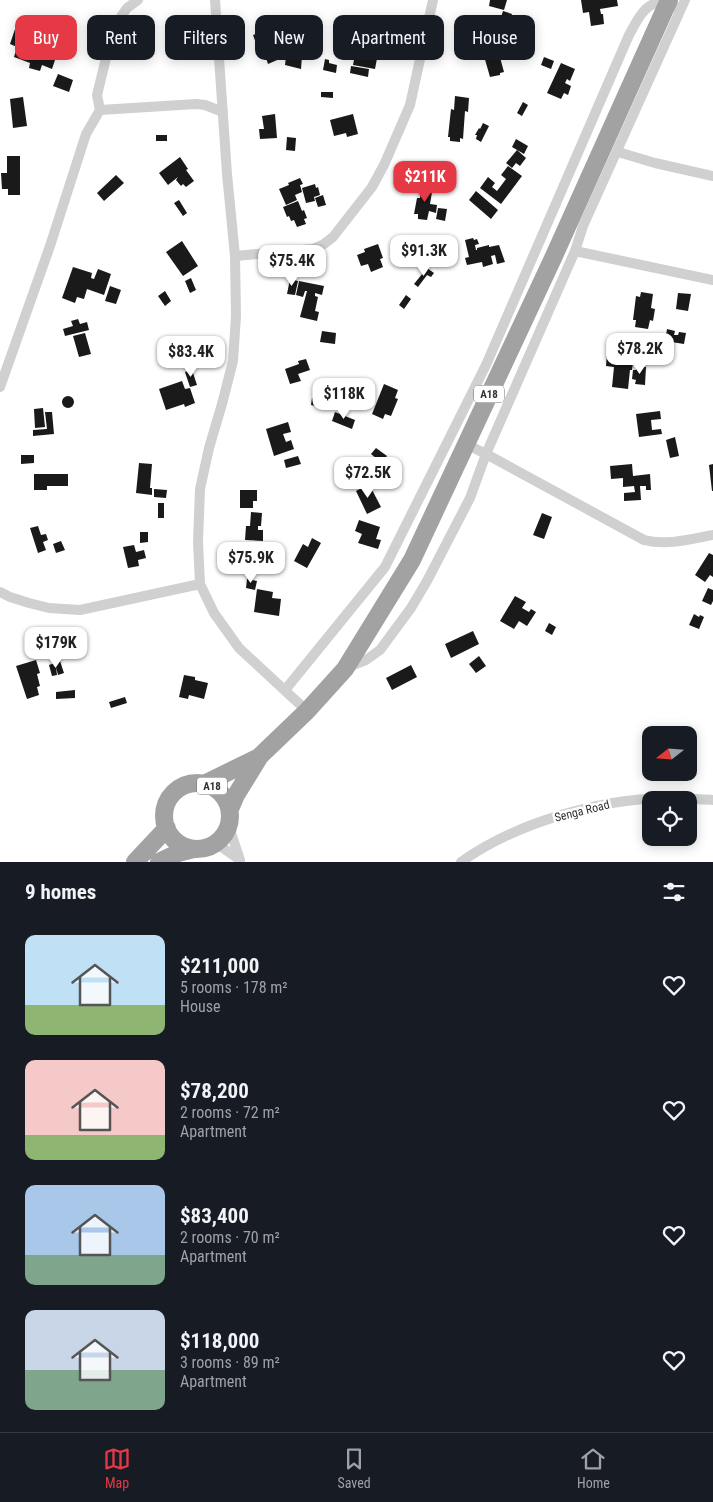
<!DOCTYPE html>
<html lang="en">
<head>
<meta charset="utf-8">
<style>
  body { margin:0; font-family:"Roboto Condensed",sans-serif; background:#242831; color:#f1f3f6; height:100vh; display:flex; flex-direction:column; font-size:19px; white-space:nowrap }
  * { box-sizing:border-box; margin:0 }
  p { font-size:16px; color:#9ea1a6 }
  .icon { flex:none; width:28px; height:28px; fill:none; stroke:currentColor; stroke-width:2; stroke-linecap:round; stroke-linejoin:round }
  .map { position:relative; height:862px; overflow:hidden }
  .panel { display:flex; flex-direction:column; background:#171b24; flex:1 }
  .panel>* { flex:none }
  .hud { position:absolute; left:15px; top:15px; width:684px; height:45px; display:flex; gap:10px }
  .needle { width:32px; rotate:253deg }
  .tools { position:absolute; left:642px; top:726px; display:grid; gap:10px }
  .tools a { display:grid; place-items:center; width:55px; height:55px; border-radius:10px; background:#171b24; box-shadow:0 2px 12px #0003; font-size:25px }
  .price { position:absolute; translate:-50% -42px; padding:0 11px; border-radius:10px; background:#fff; color:#222; font-size:16px; line-height:32px; filter:drop-shadow(0 1px 2px #0008) }
  .price::after { content:''; position:absolute; left:50%; top:30px; width:15px; height:11px; margin-left:-8px; background:inherit; clip-path:polygon(0 0,100% 0,50% 100%) }
  .price.active { background:#e63946; color:#fff }
  ul { padding:0; list-style:none }
  li { display:flex; align-items:center; gap:15px; height:125px; padding:0 25px }
  li span { display:grid; place-items:center; flex:none; width:140px; height:100px; border-radius:10px; color:#555 }
  li>.icon { margin-inline-start:auto }
  span .icon { width:60px; height:60px; fill:#fffc; stroke-width:1 }
  li b { font-size:21px }
  h2 { display:flex; justify-content:space-between; align-items:center; height:60px; padding:0 25px; font-size:21px }
  .pill { padding:0 18px; border-radius:10px; background:#171b24; box-shadow:0 2px 12px #0003; font-size:18px; line-height:45px }
  .pill.active { background:#e63946; color:#fff }
  .tab-bar { display:flex; justify-content:space-around; align-items:center; height:70px; border-top:1px solid #363941; background:#171b24; font-size:14px; color:#9ea1a6 }
  .tab-bar a { display:grid; justify-items:center; gap:2px }
  .tab-bar .active { color:#e63946 }
  .map>svg:first-child { display:block }
  .building { fill:#1a1a1a; fill-rule:evenodd }
  .lines { fill:none; stroke-linecap:round; stroke-linejoin:round }
  .minor { stroke:#d0d0d0; stroke-width:10 }
  .trunk { stroke:#a2a2a2; stroke-width:18 }
  .labels { text-anchor:middle; stroke-width:5; stroke-linejoin:round; paint-order:stroke }
  .shield { fill:#fff; stroke:#707070; stroke-width:1 }
  .shield-label { font-size:11px; font-weight:bold; fill:#333 }
  .street-label { font-size:12px; fill:#333; stroke:#fff }
</style>
</head>
<body>
<div class="map">
<svg width="713" height="862" viewBox="0 0 713 862">
  <rect width="100%" height="100%" fill="#fff"/>
  <path class="building" d="M490 0H507L504 10 489 6Z
    M581 0H617L618 6 600 9 601 14H603L604 24 591 26 589 12 583 13Z
    M503 11 512 14 508 26 499 23Z
    M31 21 53 30 55 23 66 27 52 69 42 65 40 71 29 68 30 63 14 57 17 47 10 44 16 26 22 28 24 22 31 24ZM29 34 35 36 31 50 25 47Z
    M268 21 273 38 278 36 280 42 275 43 276 48 264 52 263 48 261 49 260 45 257 46 253 35 259 33 256 24Z
    M497 30 502 49 498 50 504 72 500 73V75L490 77 478 35Z
    M523 30 534 32 531 44 521 42Z
    M511 31 518 33 516 41 521 42 518 54 507 52Z
    M357 44 379 48 375 69 353 65Z
    M282 52 284 57 268 64 266 58Z
    M294 55 302 56 301 69 285 65 286 56 294 57Z
    M544 57 554 61 551 69 541 65Z
    M325 59 329 60V63L337 65 336 73 323 70Z
    M561 63 575 69 570 81 567 79 565 83 571 86 568 95 564 93 561 99 547 93Z
    M351 66 369 69 368 77 350 73Z
    M58 74 73 80 69 92 53 86Z
    M321 92H333V98L321 97Z
    M455 96 469 98 468 112 465 111 463 139 460 138V142L450 141V137H448L451 109 454 110Z
    M23 97 27 126 13 128 10 99Z
    M523 102 528 105 522 116 517 113Z
    M275 114 277 138 260 139 259 129H264L262 116Z
    M353 114 358 134 347 137 346 133 334 136 330 120Z
    M483 123 489 126 481 142 476 139 477 135H475L479 128 480 129Z
    M156 135H167V141H156Z
    M287 137 296 138 295 151 286 150Z
    M516 139 528 146 524 154 512 147Z
    M517 150 526 158 520 166 516 163 512 168 506 163Z
    M7 156H20V195H8V189H2L1 173H7Z
    M180 157 188 169 186 170 194 181 186 187 183 184 181 186 176 180 178 177 168 185 159 173Z
    M508 166 522 176 501 204 480 188 488 177 495 183 492 187 497 191 506 179 501 175Z
    M116 175 124 183 104 201 97 193Z
    M300 178 303 184 300 185 302 192 295 195 297 200 286 205 279 189 289 185 288 183Z
    M315 184 316 188 318 187 320 195 314 197 315 201 306 203 302 188Z
    M422 184 433 186 430 204 437 205 436 213 429 211 427 220 418 219V214H414L417 198H420Z
    M476 191 498 210 491 219 469 200Z
    M323 195 326 205 318 207 315 198Z
    M179 200 187 213 183 216 174 203Z
    M298 201 302 211 304 210 307 218 304 219 306 224 297 227 294 220 291 221 289 216 287 217 283 207Z
    M438 208 447 209 445 221 436 219Z
    M473 238 474 240 477 239 479 244 475 245 476 250H477V248L489 245V247L499 245 505 262 497 264 495 255 491 256 493 264 483 267 482 262 467 265 465 258 469 257 465 240Z
    M182 241 198 266 183 276 166 252Z
    M378 244 383 258 380 259 383 267 371 272 368 264 361 266 357 255 365 252 364 249Z
    M73 267 92 273 91 278 94 279 98 269 111 274 104 295 87 289 84 299 77 297 75 303 62 298Z
    M427 268 434 273 431 277 427 275 418 287 414 284Z
    M191 278 196 290 190 293 185 281Z
    M290 279 298 281 295 295 287 294Z
    M299 281 324 286 322 295 315 293V296L318 297 315 311 319 312 317 321 300 317 307 291H305L303 297 296 295Z
    M110 286 121 290 116 304 105 301Z
    M165 291 171 301 165 306 158 296Z
    M641 292 653 294 651 308 655 309 653 321 650 320 648 329 635 327 636 320H633L636 296 640 297Z
    M678 293 691 294 688 311 676 309Z
    M406 295 411 299 404 309 399 305Z
    M78 319 80 324 87 322 89 330 65 336 63 329 73 326 71 321Z
    M667 329 675 331 674 335H678L679 332 686 333 684 344 665 341Z
    M322 331 336 333 335 344 320 342Z
    M85 333 91 354 79 357 73 336Z
    M607 353 634 355 632 370H630L628 389 612 387 614 367 606 366Z
    M306 359 310 370 298 374 301 381 290 384 285 369 299 364 298 361Z
    M637 366 646 367 645 385 635 384 636 380 632 379 633 370H636Z
    M192 370 197 385 190 387 185 372Z
    M182 381 185 389 190 388 195 403 185 407 184 404 166 410 159 389Z
    M384 384 398 390 395 398 398 399 391 416 385 414 383 419 372 414Z
    M62 402a6 6 0 1 1 12 0a6 6 0 1 1-12 0Z
    M312 398 327 402 326 408 311 405Z
    M43 408 45 427 35 428 34 409Z
    M660 411 661 419 651 420 652 430 661 429 662 434 639 437 636 414Z
    M45 412H52L54 434 33 436V430L47 429Z
    M335 412 355 420 352 429 332 421Z
    M288 422 291 432 283 434 286 442 291 440 294 449 274 456 266 429Z
    M675 437 679 456 670 458 666 440Z
    M376 448 387 456 383 461 379 458 377 459 371 454Z
    M21 455H34V463L21 464Z
    M298 456 301 464 286 468 284 460Z
    M139 463 152 464 150 488H152V495L136 493Z
    M632 464 633 476 650 474 651 490H646V486H640L641 500 624 501V493L635 492 634 486 623 487V478L611 479 610 466Z
    M713 464V491H712L709 465Z
    M366 466 374 473 369 479 361 472Z
    M34 474H68V486H47V490H34Z
    M369 484 381 507 367 514 356 491Z
    M154 489 167 490 166 498 154 497Z
    M240 490H257V501H253V508H240Z
    M158 503H164V518H158Z
    M251 512 262 513 261 526H258V530H263V541L245 540 246 526H250Z
    M542 513 552 517 544 539 533 535Z
    M359 520 380 527 376 539 381 540 378 549 358 543 362 534 355 531Z
    M38 526 41 535 46 534 48 540 43 542 46 550 38 553 30 528Z
    M140 532H148V542L140 543Z
    M312 538 321 543 307 568 294 561 303 544 308 547Z
    M61 541 65 550 56 553 53 544Z
    M260 544 262 550 269 548 271 561 266 562 268 569 252 573 246 547Z
    M134 545 136 552 144 550 146 558 138 560 139 566 128 568 123 547Z
    M709 553 713 555V577L710 575 705 582 695 575Z
    M247 579 257 581 255 590 246 588Z
    M708 588 713 590V601L711 605 702 601Z
    M257 589 273 592 272 598 281 599 279 616 254 612Z
    M515 596 526 602 522 608 529 612 531 609 536 612 527 626 519 621 514 629 500 621Z
    M694 614 699 617 700 615 704 617 699 629 689 625Z
    M549 623 556 627 552 635 545 631Z
    M473 631 479 644 451 658 445 644Z
    M479 656 486 666 476 673 469 664Z
    M36 660 40 673 37 674 40 686 37 687 39 695 27 699 16 666Z
    M60 661 64 673 58 675 56 667 57 675 52 676 49 665Z
    M411 665 417 677 392 690 386 678Z
    M184 675 195 677V680L208 683 204 699 189 695 188 699 179 697Z
    M75 690V698L56 699V692Z
    M125 697 127 703 111 708 109 702Z"/>
  <g class="lines">
    <path class="minor" d="M215 0 227 174 235 256 236 316 233 361 222 404 209 448 200 489 198 542 200 584 214 613 239 648 307 711
      M100 110 97 95 108 50 120 18 127 8 138 0
      M618 152 655 163 713 176
      M575 251 713 280
      M235 256 313 249 324 244 333 237 372 187 384 165 410 105 433 0
      M0 387 50 246 86 134 100 110 196 104 205 105 223 112
      M466 444 486 454 644 540C666 546 691 539 713 535
      M0 592 10 597 29 603 49 608 80 610 200 584
      M348 667 366 660 380 650 411 608 427 581 470 498 486 454 575 251 583 226 685 0
      M285 690 385 567 486 365 629 35C637 21 645 0 666 2 671 3 676 7 680 10
      M229 827 240 860
      M216 843 240 860
      M461 862C516 823 596 800 663 798 680 798 696 799 713 800"/>
    <path class="trunk" d="M206 783 257 758
      M164 816a33 33 0 1 1 66 0a33 33 0 1 1-66 0Z
      M230 809 236 795 260 756 307 711 345 669 412 560 554 256 669 0
      M135 862 167 828
      M159 862 178 853 194 849"/>
  </g>
  <g class="labels">
    <g class="shield">
      <rect x="474" y="385.5" width="30" height="17" rx="4"/>
      <rect x="197" y="777.5" width="30" height="17" rx="4"/>
    </g>
    <g class="shield-label">
      <text x="489" y="398">A18</text>
      <text x="212" y="790">A18</text>
    </g>
    <g class="street-label">
      <text transform="translate(582 811) rotate(-14)" y="4">Senga Road</text>
    </g>
  </g>
</svg>
<div class="tools">
<a><svg class="needle" viewBox="-14 -14 28 28"><path d="M0-13l5 13h-10z" fill="#e53935"/><path d="M0 13l5-13h-10z" fill="#9ea1a6"/></svg></a>
<a><svg class="icon" aria-label="locate" viewBox="0 0 24 24"><circle cx="12" cy="12" r="6"/><path d="M12 2v4M12 18v4M2 12h4M18 12h4"/></svg></a>
</div>
<b class="price active" style="left:425px;top:203px">$211K</b>
<b class="price" style="left:424px;top:277px">$91.3K</b>
<b class="price" style="left:292px;top:287px">$75.4K</b>
<b class="price" style="left:640px;top:375px">$78.2K</b>
<b class="price" style="left:191px;top:378px">$83.4K</b>
<b class="price" style="left:344px;top:420px">$118K</b>
<b class="price" style="left:368px;top:499px">$72.5K</b>
<b class="price" style="left:251px;top:584px">$75.9K</b>
<b class="price" style="left:56px;top:669px">$179K</b>
<div class="hud">
<a class="pill active">Buy</a>
<a class="pill">Rent</a>
<a class="pill">Filters</a>
<a class="pill">New</a>
<a class="pill">Apartment</a>
<a class="pill">House</a>
</div>
</div>
<section class="panel">
<h2>9 homes<svg class="icon" aria-label="filters" viewBox="0 0 24 24"><path d="M4 7h16M4 17h16"/><circle cx="9" cy="7" r="2"/><circle cx="15" cy="17" r="2"/></svg></h2>
<ul>
<li><span style="background:linear-gradient(#bfe0f5 70%,#8fb573 0)"><svg class="icon" aria-label="home" viewBox="0 0 24 24"><path d="M3 11l9-7 9 7M6 9v11h12V9"/></svg></span><div><b>$211,000</b><p>5 rooms · 178 m²</p><p>House</p></div><svg class="icon" aria-label="heart" viewBox="0 0 24 24"><path d="M12 20l-8-8c-3-5 5-10 8-4 3-6 11-1 8 4z"/></svg></li>
<li><span style="background:linear-gradient(#f6c9c9 75%,#8fb573 0)"><svg class="icon" aria-label="home" viewBox="0 0 24 24"><path d="M3 11l9-7 9 7M6 9v11h12V9"/></svg></span><div><b>$78,200</b><p>2 rooms · 72 m²</p><p>Apartment</p></div><svg class="icon" aria-label="heart" viewBox="0 0 24 24"><path d="M12 20l-8-8c-3-5 5-10 8-4 3-6 11-1 8 4z"/></svg></li>
<li><span style="background:linear-gradient(#a9c7e8 70%,#7fa58c 0)"><svg class="icon" aria-label="home" viewBox="0 0 24 24"><path d="M3 11l9-7 9 7M6 9v11h12V9"/></svg></span><div><b>$83,400</b><p>2 rooms · 70 m²</p><p>Apartment</p></div><svg class="icon" aria-label="heart" viewBox="0 0 24 24"><path d="M12 20l-8-8c-3-5 5-10 8-4 3-6 11-1 8 4z"/></svg></li>
<li><span style="background:linear-gradient(#c9d6e8 60%,#7fa58c 0)"><svg class="icon" aria-label="home" viewBox="0 0 24 24"><path d="M3 11l9-7 9 7M6 9v11h12V9"/></svg></span><div><b>$118,000</b><p>3 rooms · 89 m²</p><p>Apartment</p></div><svg class="icon" aria-label="heart" viewBox="0 0 24 24"><path d="M12 20l-8-8c-3-5 5-10 8-4 3-6 11-1 8 4z"/></svg></li>
</ul>
</section>
<nav class="tab-bar">
<a class="active"><svg class="icon" aria-label="map" viewBox="0 0 24 24"><path d="M3 6l6-2 6 2 6-2v14l-6 2-6-2-6 2zM9 4v14M15 6v14"/></svg>Map</a>
<a><svg class="icon" aria-label="saved" viewBox="0 0 24 24"><path d="M7 4h10v16l-5-4-5 4z"/></svg>Saved</a>
<a><svg class="icon" aria-label="home" viewBox="0 0 24 24"><path d="M3 11l9-7 9 7M6 9v11h12V9"/></svg>Home</a>
</nav>
</body>
</html>
